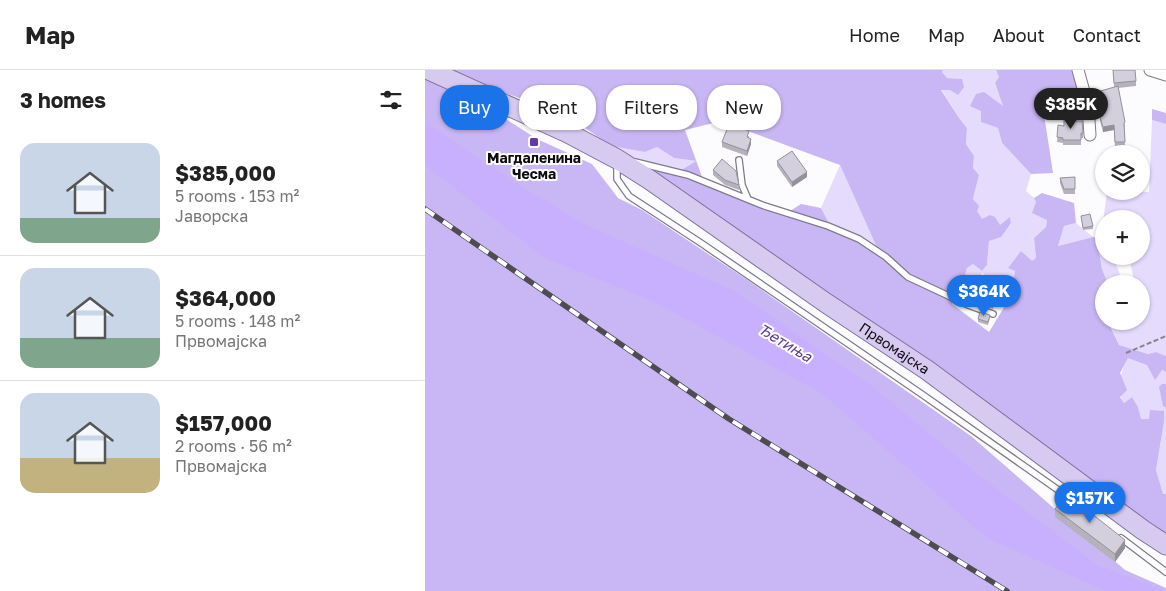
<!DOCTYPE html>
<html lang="en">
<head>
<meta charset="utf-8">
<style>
  body { margin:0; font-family:"Golos Text",sans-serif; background:#f2f2f2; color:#222; height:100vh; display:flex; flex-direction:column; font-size:19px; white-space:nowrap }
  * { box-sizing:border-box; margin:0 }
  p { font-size:16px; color:#767676 }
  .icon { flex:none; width:28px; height:28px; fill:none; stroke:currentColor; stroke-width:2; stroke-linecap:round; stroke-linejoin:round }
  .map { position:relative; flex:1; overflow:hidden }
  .sheet { display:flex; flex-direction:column; background:#fff; width:425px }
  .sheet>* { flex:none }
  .guide { position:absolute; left:15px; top:15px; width:475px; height:45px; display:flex; gap:10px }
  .buttons { position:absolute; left:670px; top:75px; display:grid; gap:10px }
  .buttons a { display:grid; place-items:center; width:55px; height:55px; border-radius:50%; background:#fff; box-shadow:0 1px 4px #0004; font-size:25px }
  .price { position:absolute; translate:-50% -42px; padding:0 11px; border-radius:18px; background:#1a73e8; color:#fff; font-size:16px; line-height:32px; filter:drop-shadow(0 1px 2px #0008) }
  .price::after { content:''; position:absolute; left:50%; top:30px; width:15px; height:11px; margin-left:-8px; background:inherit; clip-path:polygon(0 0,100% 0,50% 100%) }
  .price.selected { background:#222; color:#fff }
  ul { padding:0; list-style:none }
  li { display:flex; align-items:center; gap:15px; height:125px; padding:0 20px }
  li+li { border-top:1px solid #e0e0e0 }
  li span { display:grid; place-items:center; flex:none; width:140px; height:100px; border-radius:15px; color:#555 }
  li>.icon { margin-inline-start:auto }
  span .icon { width:60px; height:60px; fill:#fffc; stroke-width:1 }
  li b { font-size:21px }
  h2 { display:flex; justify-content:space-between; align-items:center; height:60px; padding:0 20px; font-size:21px }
  .chip { padding:0 18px; border-radius:20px; background:#fff; box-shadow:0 1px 4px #0004; font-size:18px; line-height:45px }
  .chip.selected { background:#1a73e8; color:#fff }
  header { display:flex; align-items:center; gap:30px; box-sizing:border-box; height:70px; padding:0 25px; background:#fff; border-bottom:1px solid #e0e0e0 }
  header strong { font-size:24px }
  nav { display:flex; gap:28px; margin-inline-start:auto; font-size:18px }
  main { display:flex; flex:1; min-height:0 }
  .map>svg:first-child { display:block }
  .green { fill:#e5dbfd }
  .forest { fill:#c9b6f4; fill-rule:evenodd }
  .water { fill:#c8b0fe }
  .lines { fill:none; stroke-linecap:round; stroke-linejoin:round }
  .lane-casing { stroke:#7f7b88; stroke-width:8 }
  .street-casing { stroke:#7f7b88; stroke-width:13 }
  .primary-casing { stroke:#7d709c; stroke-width:21 }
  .path { stroke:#868488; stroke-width:2; stroke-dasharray:5 2.5; stroke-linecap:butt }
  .lane { stroke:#fff; stroke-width:5.5 }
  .street { stroke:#fff; stroke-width:11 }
  .primary { stroke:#d6caf1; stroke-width:19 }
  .rail-casing { stroke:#4e4c51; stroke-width:5.5 }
  .rail { stroke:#fff; stroke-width:4; stroke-dasharray:11; stroke-linecap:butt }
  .wall { fill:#b5b2be }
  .shaded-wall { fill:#94919b }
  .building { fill:#d3cfdd; stroke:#94919b }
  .poi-dot { fill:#6735ac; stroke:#fff; stroke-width:2 }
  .labels { text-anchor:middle; stroke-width:4; stroke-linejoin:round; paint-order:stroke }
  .poi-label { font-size:14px; font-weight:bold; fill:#0d0b10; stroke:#fff }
  .street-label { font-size:14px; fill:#0d0b10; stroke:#fff }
  .water-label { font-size:15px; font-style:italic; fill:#603e97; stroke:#fff }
</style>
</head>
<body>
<header>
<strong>Map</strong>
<nav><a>Home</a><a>Map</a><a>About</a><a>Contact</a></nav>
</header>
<main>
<section class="sheet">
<h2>3 homes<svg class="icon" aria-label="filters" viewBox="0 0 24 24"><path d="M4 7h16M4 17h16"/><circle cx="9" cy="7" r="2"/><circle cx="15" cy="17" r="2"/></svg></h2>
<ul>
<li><span style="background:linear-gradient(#c9d6e8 75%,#7fa58c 0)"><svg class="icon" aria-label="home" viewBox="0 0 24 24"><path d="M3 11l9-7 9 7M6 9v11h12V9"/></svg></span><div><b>$385,000</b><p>5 rooms · 153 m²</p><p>Јаворска</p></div></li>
<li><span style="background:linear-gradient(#c9d6e8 70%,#7fa58c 0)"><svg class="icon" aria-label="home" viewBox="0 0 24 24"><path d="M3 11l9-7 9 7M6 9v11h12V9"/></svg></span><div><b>$364,000</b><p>5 rooms · 148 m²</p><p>Првомајска</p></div></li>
<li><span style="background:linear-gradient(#c9d6e8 65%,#c2b280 0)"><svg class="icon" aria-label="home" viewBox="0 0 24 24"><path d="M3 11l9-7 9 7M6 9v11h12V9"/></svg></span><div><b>$157,000</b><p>2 rooms · 56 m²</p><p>Првомајска</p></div></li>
</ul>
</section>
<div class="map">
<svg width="741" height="521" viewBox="0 0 741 521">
  <rect width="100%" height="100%" fill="#fcfbfe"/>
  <path class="green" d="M518 0H571L574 7 570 14 579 37 556 41V52L573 58 577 73 606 104 601 121 609 128 622 150 621 157 609 168 611 188 607 192 584 198 590 201 588 216 576 207 572 214 565 210 557 202 556 207 545 210 540 205 542 198 548 194 557 201 562 195 564 171 586 154 585 148 575 155 557 150 552 141 548 129 554 105 548 98 549 86 541 74 542 58 534 48 516 19 525 20 537 9 522 8 517 2Z
    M727 50 741 54V286L731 282 723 284 694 275 686 257 694 256 693 251H716V214H683L677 199 674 180H679V186H688L698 213 709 211 704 186H716V149H679V169H676L682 121 724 122Z
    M186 76 220 82 232 77 249 88 271 91 248 105 232 101 227 104Z
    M415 95 456 185 404 153 396 138Z
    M651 153 668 167 633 176 639 156Z
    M703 287 741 302V314H737L738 336 741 338V424L738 425 731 400 739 352 715 349 713 337 707 327 699 333C690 319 696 301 703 287Z"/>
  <path class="forest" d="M25 0H518L517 2 522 8 537 9 539 17 533 25 525 20H516L534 48 542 58 541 74 549 86 548 98 554 105 548 129 554 136 552 141 557 149 565 145 570 147 575 155 585 147 586 153 576 167 564 171 562 195 557 201 548 194 542 198 540 205 545 210 527 217V234L564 262 586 226 590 201 583 198 596 181 607 191 611 188 609 168 621 157 622 150 607 143 611 132 609 128 617 123 649 133 651 153 639 156 633 176 668 167 679 169V180L674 181 677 199 683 214H679V251H693L694 256 686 258 694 275 723 284 731 282 741 286V302L737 300 730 310 722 295 703 288 695 303 702 320 695 327 699 333 707 327 713 337 716 349H724L725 340 739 341V352L731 400 738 424H741V463L674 419 535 313 227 104 232 101 248 105 271 91 249 88 232 77 220 82 186 76 153 53 122 38 69 19ZM296 51 415 95 455 184 404 153 396 138 376 134 365 141 280 115 260 60Z
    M571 0H657L660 2 664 31 655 38H618L628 103 606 104 577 73 573 58 556 52V41L545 36 551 24 559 22 578 36 570 13 574 7Z
    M0 9 57 34 112 69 167 94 193 128 217 140 321 209 546 366 700 500 741 518V521H0Z
    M727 39 741 43V54L727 50Z
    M737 314H741V338L738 336 734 317Z"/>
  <path class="water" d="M0 53 104 121 161 155 309 221 448 317 560 410 672 495 741 521H681L562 468 398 324 230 232 118 187 0 95Z"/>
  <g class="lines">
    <g class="lane-casing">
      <path id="lane" d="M314 90 317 115 323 129
        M192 92V109L204 126 276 173 498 325 646 429
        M210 92 263 105 337 135 403 156 434 169 461 187 483 207 543 235 568 244
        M696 468 741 502"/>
    </g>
    <g class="street-casing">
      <path id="street" d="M653 0 663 36 665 65
        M725 0 741 5"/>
    </g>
    <g class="primary-casing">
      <g id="primary">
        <path id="s1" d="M4 0 143 63 192 89 225 110 401 233 502 300 718 460 741 475"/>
      </g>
    </g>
    <path class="path" d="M701 283 741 266"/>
    <use href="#lane" class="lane"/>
    <use href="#street" class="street"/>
    <use href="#primary" class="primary"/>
    <g class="rail-casing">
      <path id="rail" d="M0 139 304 349 582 521"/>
    </g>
    <use href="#rail" class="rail"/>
  </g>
  <path class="wall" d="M688 0 711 11V16L693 18 700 57H699L700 77H690L689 60 678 62 675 51V47L677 46 672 27V22L689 17Z
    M651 51 658 63V68H656V75H638V73L632 72 633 55 639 56Z
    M324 66V68L326 74 322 86 297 77V72Z
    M352 91 382 107 367 117 352 96Z
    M288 100 314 115V120L300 115 288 105Z
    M650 107V124H639L635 113V108Z
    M656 146 668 156V159L658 160Z
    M581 222 577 235 569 233 568 239 558 235V230Z
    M565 248 563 255 553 252V249Z
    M630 439 700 478 690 492 630 447Z"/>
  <path class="shaded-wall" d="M689 55V60L678 62V57Z
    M326 69V74L322 86V81Z
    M382 102V107L367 117V112Z
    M581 218V222L577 235V230Z
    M700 470V478L690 492V484Z"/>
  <path class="building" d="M688 0H710L711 11 689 13Z
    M693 16 700 52 699 53 700 72H690L689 55 678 57 675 47 678 46 672 22Z
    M639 48H651V51H657L658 63H656V70H638V68L632 67 633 55 639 56Z
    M304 54 324 61 322 67 326 69 322 81 297 72Z
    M367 81 382 102 367 112 352 91Z
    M297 89 311 101 314 115 300 110 288 100Z
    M650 107V119H639L635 108Z
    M665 144 668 156 658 158 656 146Z
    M561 214 567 216 568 214 581 218 577 230 569 228 568 234 558 230Z
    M555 242 565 245 563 252 553 249Z
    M642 424 700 470 690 484 630 439Z"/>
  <rect class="poi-dot" x="104" y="67" width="10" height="10" rx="2.5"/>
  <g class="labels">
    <g class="poi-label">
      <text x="109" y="93">Магдаленина<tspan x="109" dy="16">Чесма</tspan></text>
    </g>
    <g class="street-label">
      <text dy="5" stroke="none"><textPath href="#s1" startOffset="544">Првомајска</textPath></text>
    </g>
    <g class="water-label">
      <text transform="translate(360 273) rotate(31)" y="5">Ђетиња</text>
    </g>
  </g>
</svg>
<div class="buttons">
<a><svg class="icon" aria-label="layers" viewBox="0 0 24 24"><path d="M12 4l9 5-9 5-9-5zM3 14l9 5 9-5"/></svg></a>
<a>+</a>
<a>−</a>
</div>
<b class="price selected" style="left:646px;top:60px">$385K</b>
<b class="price" style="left:559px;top:247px">$364K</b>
<b class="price" style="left:665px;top:454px">$157K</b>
<div class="guide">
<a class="chip selected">Buy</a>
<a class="chip">Rent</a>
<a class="chip">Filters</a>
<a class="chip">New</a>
</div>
</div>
</main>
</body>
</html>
